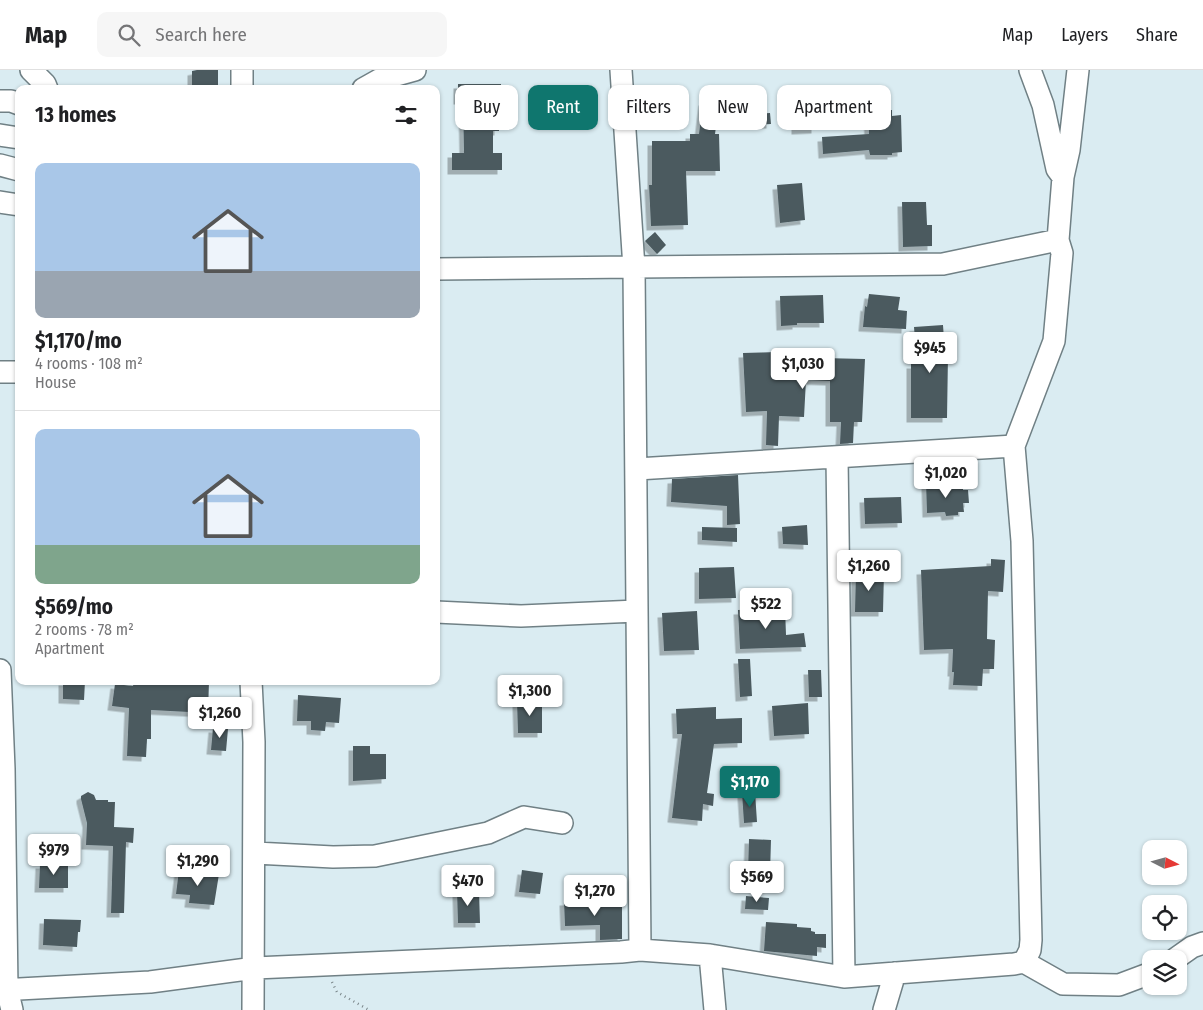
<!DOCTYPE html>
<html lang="en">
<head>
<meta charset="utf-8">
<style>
  body { margin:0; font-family:"Fira Sans Condensed",sans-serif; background:#f6f6f6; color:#202124; height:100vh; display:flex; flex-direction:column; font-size:19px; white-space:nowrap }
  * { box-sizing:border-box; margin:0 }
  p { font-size:16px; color:#757577 }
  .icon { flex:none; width:28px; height:28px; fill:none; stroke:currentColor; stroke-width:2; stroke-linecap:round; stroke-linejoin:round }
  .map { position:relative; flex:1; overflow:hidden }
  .details { position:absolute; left:15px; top:15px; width:425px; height:600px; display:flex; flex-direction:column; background:#fff; border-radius:10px; box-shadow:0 1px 4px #0004 }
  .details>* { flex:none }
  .hud { position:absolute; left:455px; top:15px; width:475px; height:45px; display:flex; gap:10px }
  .needle { width:32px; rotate:96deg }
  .controls { position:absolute; left:1142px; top:770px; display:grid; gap:10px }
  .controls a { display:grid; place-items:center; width:45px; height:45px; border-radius:10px; background:#fff; box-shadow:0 1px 4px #0004; font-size:25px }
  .price { position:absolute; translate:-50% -42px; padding:0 11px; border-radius:5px; background:#fff; color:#222; font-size:16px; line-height:32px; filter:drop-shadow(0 1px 2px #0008) }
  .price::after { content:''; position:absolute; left:50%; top:30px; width:15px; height:11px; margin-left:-8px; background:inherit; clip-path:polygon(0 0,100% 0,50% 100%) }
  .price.selected { background:#0f766e; color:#fff }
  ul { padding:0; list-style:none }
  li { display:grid; align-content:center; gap:10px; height:265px; padding:0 20px }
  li+li { border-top:1px solid #e0e0e0 }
  li span { display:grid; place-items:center; height:155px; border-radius:10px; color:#555 }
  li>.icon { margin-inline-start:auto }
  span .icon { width:90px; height:90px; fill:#fffc; stroke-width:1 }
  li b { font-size:21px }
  h2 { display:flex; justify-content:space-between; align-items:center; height:60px; padding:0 20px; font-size:21px }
  .chip { padding:0 18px; border-radius:10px; background:#fff; box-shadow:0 1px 4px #0004; font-size:18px; line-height:45px }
  .chip.selected { background:#0f766e; color:#fff }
  header { display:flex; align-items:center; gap:30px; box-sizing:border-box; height:70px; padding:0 25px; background:#fff; border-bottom:1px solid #e0e0e0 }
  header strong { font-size:24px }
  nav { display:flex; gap:28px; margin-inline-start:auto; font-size:18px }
  .search { width:350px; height:45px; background:#f6f6f6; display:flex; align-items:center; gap:12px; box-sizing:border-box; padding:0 18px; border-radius:10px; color:#757577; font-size:19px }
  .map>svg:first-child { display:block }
  .building { fill:#4b5a5f; filter:url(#shadow) }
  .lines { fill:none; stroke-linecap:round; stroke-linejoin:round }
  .minor-casing { stroke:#708085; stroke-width:24 }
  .path { stroke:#7a868a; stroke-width:2.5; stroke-dasharray:1 4; stroke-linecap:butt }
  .minor { stroke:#fff; stroke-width:21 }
</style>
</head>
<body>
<header>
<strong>Map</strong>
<div class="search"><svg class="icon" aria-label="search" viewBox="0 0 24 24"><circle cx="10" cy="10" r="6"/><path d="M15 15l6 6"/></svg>Search here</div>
<nav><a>Map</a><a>Layers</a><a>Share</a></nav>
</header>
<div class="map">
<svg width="1203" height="940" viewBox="0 0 1203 940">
  <defs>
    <filter id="shadow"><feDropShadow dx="-4.5" dy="4.5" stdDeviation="0" flood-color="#0004"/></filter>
  </defs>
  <rect width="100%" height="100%" fill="#daecf2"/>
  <path class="building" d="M197 0H218V19L192 17V1Z
    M458 14H501V30H499V61H493V83H502V100H452V83H464L463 30H458Z
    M804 23H816V59L796 60V45H805Z
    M703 31 719 34 715 64H719L720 101H686L688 155 651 156 649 115H652V71H690V64H699Z
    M892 40V46L901 45 902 82 892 83V85H870L869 80 823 84 822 67 869 64 868 41Z
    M770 43 771 54 754 55 753 44Z
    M802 113 805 150 780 153 777 115Z
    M902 132H926L927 155H932V176L903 177Z
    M655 162 666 175 657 184 645 171Z
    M869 224 900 227 898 240 907 241 906 259 863 257 865 236 867 237Z
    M823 225 824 253H797V255L781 256 780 226Z
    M943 255 945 284 948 285 947 348H911V294H917L914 257Z
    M777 282 778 293 821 295 822 288 865 289 862 352H854L853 373 840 374 841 352H830V311L806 310 804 347 779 346 778 376 766 375 767 341 746 342 743 283Z
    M738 405 740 454 727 455V436L671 432 672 409Z
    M943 411V417L963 416V420H968L969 433H963L964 442H958V445L946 446 945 442 927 443 926 412Z
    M901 427 902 453 865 454 864 428Z
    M807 455 808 475 783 474 782 457Z
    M702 457 737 458V472L702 470Z
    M991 489 1005 490 1003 522 988 521 987 569 995 570 994 599H983L982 616 953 615 954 602H952L953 579 924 580 921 500 991 496Z
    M734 497 736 528 699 529V498Z
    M856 501 884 502 883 542H855Z
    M785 538 786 565 804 563 806 577 740 579 738 540Z
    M697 541 699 580 664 581 662 543Z
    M738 589H750L752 626 740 627Z
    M808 600H821L822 627H809Z
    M63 611H85L84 630 63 629Z
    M134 611H209L208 643 151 640V669H147L146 687 127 686 129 638 112 636 115 614 133 616Z
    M298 625 341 628 339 653 326 652 325 661 311 660V651H297Z
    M517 631H542V663H518Z
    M808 633 809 664 774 666 772 636Z
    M716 637V649L742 648V673L714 674 707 723 714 724 713 736 703 734 702 751 672 748 682 664H677L676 639Z
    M213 658 228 659 226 681 211 680Z
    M353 676H370V684H386V709L353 711Z
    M88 722 94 725 96 730H108V732H115L114 757 134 758 133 773 126 772 124 843H111L113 776 86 775 87 753 81 729V726Z
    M755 722 757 752 744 753 742 723Z
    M749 769 771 770 770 804 748 803Z
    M40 794H68V818H39Z
    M179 800 219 804 214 835 189 833 190 825 176 824Z
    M522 800 543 803 540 824 519 822Z
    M457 821H479L480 853H458Z
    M746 826 769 828 768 840 745 839Z
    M603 829 604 837H622V869L600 870V855L565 856 564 831Z
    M44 849 81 850 80 862H78L77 877 43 875Z
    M766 852 797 854V857L811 858V861L815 862V864H826V878L817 877V886L764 881Z"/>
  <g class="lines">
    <g class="minor-casing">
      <path id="minor" d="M31 0 45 14 47 19
        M621 0 634 198 640 880
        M1030 0 1043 35 1057 99 1063 107
        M242 19V0
        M363 19 379 10 415 0
        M0 31H11L19 34
        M0 65 19 68
        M0 95 19 100
        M0 132 19 135
        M436 199 943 194 1058 170
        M0 302H19
        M837 387 844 907
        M637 399 1014 376
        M436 542 521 546 637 541
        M0 600 4 699 7 919 12 940
        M251 611 254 672 253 940
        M255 783 333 787 375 786 488 763 524 747 562 753
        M710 885 715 940
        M1175 889 1192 877 1203 873
        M1024 892 1063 914 1119 915 1151 903
        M0 920 150 912 255 898 621 882 640 880 710 885 844 907 1014 894 1024 892 1030 880 1031 870 1022 471 1014 376 1054 271 1062 183 1058 170 1063 107 1069 80 1078 0
        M884 940 895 903"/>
    </g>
    <path class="path" d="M332 912 337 922 369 940"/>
    <use href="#minor" class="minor"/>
  </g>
</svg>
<div class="controls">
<a><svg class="needle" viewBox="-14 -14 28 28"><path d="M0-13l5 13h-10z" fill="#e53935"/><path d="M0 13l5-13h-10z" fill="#757577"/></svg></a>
<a><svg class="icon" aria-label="locate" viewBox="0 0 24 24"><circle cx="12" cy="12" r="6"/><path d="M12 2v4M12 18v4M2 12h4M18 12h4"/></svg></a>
<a><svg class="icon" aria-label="layers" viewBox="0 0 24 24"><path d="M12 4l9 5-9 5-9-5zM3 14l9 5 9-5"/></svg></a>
</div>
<b class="price" style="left:930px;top:304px">$945</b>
<b class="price" style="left:803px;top:320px">$1,030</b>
<b class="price" style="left:946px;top:429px">$1,020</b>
<b class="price" style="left:869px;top:522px">$1,260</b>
<b class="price" style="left:766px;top:560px">$522</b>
<b class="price" style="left:530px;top:647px">$1,300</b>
<b class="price" style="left:220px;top:669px">$1,260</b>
<b class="price selected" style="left:750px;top:738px">$1,170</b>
<b class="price" style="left:54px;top:806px">$979</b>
<b class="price" style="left:198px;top:817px">$1,290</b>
<b class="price" style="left:757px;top:833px">$569</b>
<b class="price" style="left:468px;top:837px">$470</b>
<b class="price" style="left:595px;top:847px">$1,270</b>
<div class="hud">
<a class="chip">Buy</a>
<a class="chip selected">Rent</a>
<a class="chip">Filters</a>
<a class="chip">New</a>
<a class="chip">Apartment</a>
</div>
<section class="details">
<h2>13 homes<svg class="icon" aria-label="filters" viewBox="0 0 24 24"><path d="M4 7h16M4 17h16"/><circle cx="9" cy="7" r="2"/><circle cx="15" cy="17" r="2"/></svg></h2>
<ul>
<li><span style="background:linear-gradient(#a9c7e8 70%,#9aa5b1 0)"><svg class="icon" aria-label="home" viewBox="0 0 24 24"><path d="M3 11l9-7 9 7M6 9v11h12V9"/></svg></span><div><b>$1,170/mo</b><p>4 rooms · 108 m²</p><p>House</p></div></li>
<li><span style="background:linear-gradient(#a9c7e8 75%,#7fa58c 0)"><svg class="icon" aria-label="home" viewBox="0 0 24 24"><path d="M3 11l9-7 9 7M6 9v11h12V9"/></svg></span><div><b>$569/mo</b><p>2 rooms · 78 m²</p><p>Apartment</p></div></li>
</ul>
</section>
</div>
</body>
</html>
